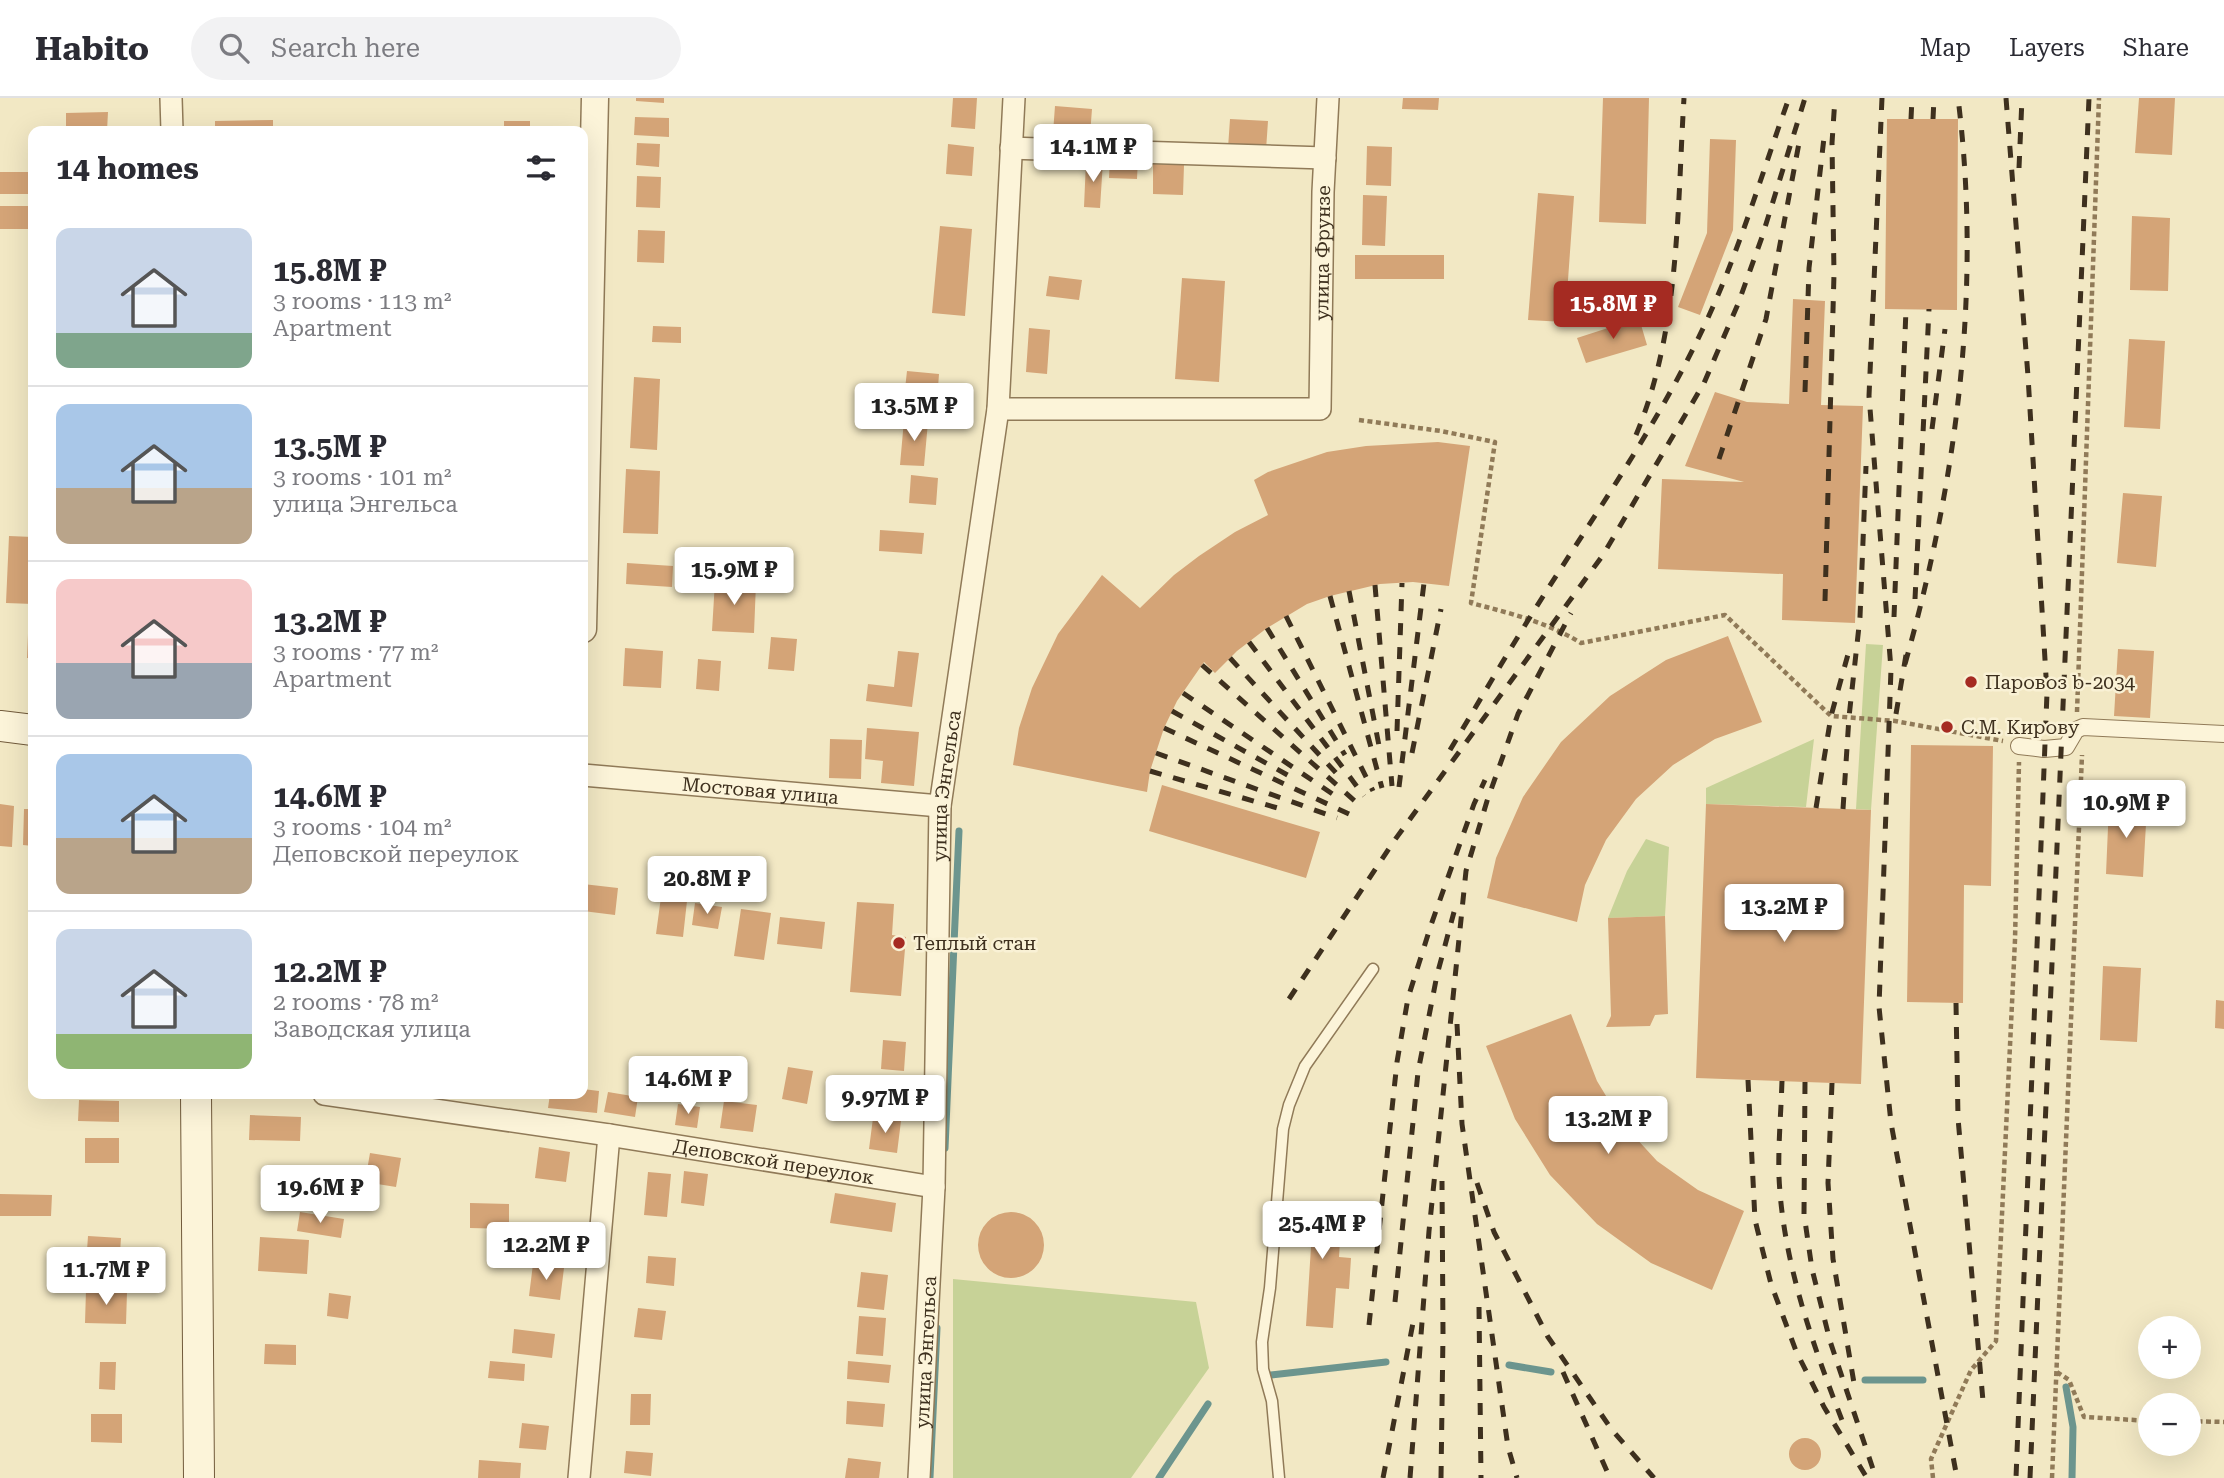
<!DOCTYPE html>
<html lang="en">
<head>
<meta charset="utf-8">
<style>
  body { margin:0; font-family:"Roboto Serif",serif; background:#f2f2f3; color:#2b2b33; height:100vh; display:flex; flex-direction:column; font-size:26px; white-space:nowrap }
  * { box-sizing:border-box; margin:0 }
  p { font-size:23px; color:#7c7c81 }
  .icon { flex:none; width:38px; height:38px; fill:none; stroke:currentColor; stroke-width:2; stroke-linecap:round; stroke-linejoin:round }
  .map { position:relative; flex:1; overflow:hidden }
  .details { position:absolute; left:28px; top:28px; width:560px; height:973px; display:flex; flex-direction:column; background:#fff; border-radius:14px; box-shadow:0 7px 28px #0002 }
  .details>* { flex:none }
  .tools { position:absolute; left:2138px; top:1218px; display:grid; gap:14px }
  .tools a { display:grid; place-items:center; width:63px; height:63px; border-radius:50%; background:#fff; box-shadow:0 7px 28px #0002; font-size:35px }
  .price { position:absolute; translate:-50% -60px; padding:0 16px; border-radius:7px; background:#fff; color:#222; font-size:23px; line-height:46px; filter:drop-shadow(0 2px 4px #0008) }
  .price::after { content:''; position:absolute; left:50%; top:42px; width:21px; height:16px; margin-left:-10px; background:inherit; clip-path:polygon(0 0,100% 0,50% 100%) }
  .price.selected { background:#a52b22; color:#fff }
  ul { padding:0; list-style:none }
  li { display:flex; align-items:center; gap:21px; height:175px; padding:0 28px }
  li+li { border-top:2px solid #e1e1e2 }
  li span { display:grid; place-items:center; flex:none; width:196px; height:140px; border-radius:14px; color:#555 }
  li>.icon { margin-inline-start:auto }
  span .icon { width:84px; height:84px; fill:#fffc; stroke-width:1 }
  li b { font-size:30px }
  h2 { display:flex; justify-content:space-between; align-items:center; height:84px; padding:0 28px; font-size:30px }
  header { display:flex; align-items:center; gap:42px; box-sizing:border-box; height:98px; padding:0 35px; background:#fff; border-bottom:2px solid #e1e1e2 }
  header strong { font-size:33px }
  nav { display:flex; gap:38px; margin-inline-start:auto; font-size:24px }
  .search { width:490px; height:63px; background:#f2f2f3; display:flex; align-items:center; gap:18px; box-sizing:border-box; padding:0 24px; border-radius:38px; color:#7c7c81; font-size:26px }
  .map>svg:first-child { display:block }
  .green { fill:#c7d297 }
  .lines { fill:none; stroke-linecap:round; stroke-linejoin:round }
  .stream { stroke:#6c958e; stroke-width:7 }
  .building { fill:#d4a477 }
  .service-casing { stroke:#907a58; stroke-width:13 }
  .pedestrian-casing { stroke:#907a58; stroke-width:18 }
  .minor-casing { stroke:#907a58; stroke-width:24 }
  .tertiary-casing { stroke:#907a58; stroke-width:29 }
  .secondary-casing { stroke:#715a3b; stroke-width:32 }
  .path { stroke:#907a58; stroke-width:4.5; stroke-dasharray:5 3.5; stroke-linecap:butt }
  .service { stroke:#fcf4d9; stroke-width:10 }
  .pedestrian { stroke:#fcf4d9; stroke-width:16 }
  .minor { stroke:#fcf4d9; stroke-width:21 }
  .tertiary { stroke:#fcf4d9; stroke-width:26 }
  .secondary { stroke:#fcf4d9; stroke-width:30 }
  .rail { stroke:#3e301e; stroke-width:5; stroke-dasharray:12 12; stroke-linecap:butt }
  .poi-dot { fill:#a52b22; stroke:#f9f1d5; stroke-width:2.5 }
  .labels { text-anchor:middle; stroke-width:5; stroke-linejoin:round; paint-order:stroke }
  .street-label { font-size:19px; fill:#3e301e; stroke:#f9f1d5 }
  .poi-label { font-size:19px; fill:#3e301e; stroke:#f9f1d5; text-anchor:start }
</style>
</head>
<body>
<header>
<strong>Habito</strong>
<div class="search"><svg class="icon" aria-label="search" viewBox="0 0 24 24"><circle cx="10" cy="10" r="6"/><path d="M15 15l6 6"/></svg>Search here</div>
<nav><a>Map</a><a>Layers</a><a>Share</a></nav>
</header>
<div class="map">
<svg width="2224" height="1380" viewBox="0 0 2224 1380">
  <rect width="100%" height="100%" fill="#f2e8c4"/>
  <path class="green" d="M1866 546 1883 547 1871 712 1856 711Z
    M1814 641 1806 709 1706 706V690Z
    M1646 741 1669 749 1665 818 1608 820 1627 773Z
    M953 1181 1196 1204 1209 1270 1131 1380H953Z"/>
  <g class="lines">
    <path class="stream" d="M945 1050 959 733
      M1509 1267 1551 1274
      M1271 1277 1386 1264
      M1865 1282H1923
      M2066 1289 2073 1329 2072 1380
      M930 1379 937 1230
      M1159 1380 1208 1306"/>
  </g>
  <path class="building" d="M636 0H664V5L636 3Z
    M953 0H977L975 31 951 29Z
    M1403 0H1439L1438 12 1402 11Z
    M1603 0H1649L1646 126 1599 124Z
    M2139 0H2175L2172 57 2135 55Z
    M1055 8 1092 11 1090 37 1053 35Z
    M108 14 107 33H66V15Z
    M635 19 669 20V39L634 37Z
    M1230 21 1268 23 1266 52 1228 50Z
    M1887 21H1958L1957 212 1885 211Z
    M273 22V33H215V23Z
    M504 23H530V33H504Z
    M1710 41 1736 42 1733 132 1700 217 1678 209 1707 135Z
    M637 45 660 46 659 69 636 67Z
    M948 46 974 49 972 78 946 76Z
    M1367 48 1392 49 1391 88 1366 87Z
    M1110 59 1138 60 1137 81 1109 80Z
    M1086 63H1103L1100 110 1084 109Z
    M1153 66 1184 67 1183 97 1153 96Z
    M0 74H33V96H0Z
    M637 78 661 79 660 110 636 109Z
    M1538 95 1574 98 1565 224 1528 222Z
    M1363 97 1387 98 1385 148 1362 147Z
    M0 108H28V131H0Z
    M2132 118 2170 120 2168 193 2130 192Z
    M940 128 972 131 965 218 932 215Z
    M638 132 665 133 664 165 637 164Z
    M1355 157H1444V181H1355Z
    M1049 178 1082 182 1079 202 1046 198Z
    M1182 180 1225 183 1219 284 1175 281Z
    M1793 201 1825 203 1821 307 1863 308 1855 525 1782 522 1783 476 1658 471 1662 381 1744 384 1685 368 1715 294 1747 304 1789 306Z
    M1639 220 1647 247 1586 265 1577 240Z
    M653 228 681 229V245L652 244Z
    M1029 230 1050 232 1047 276 1026 274Z
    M2129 241 2165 243 2160 331 2124 329Z
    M907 273 939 276 937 303 904 300Z
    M634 279 660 281 657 352 630 350Z
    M904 322 928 324 924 368 900 367Z
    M1438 344 1470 348 1449 488 1413 484 1380 486 1330 498 1307 506 1267 530 1237 553 1215 575 1204 564 1177 603 1164 630 1150 673 1147 694 1013 667 1019 630 1032 590 1058 536 1102 477 1140 510 1174 477 1199 458 1235 434 1268 417 1254 382 1268 374 1327 354 1366 348Z
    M626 371 660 373 658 436 623 435Z
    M911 377 938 380 936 407 909 405Z
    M2123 395 2162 398 2156 469 2117 465Z
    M880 432 924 435 922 456 879 453Z
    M9 438 33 439V506L6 505Z
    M627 465 673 468 672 489 626 486Z
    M715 483 756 485 754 535 712 533Z
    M28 536H33V560H27Z
    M1728 538 1762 624 1715 641 1673 667 1636 701 1606 742 1585 787 1577 824 1487 800 1496 760 1523 699 1561 644 1610 598 1666 562Z
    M771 539 797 541 794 573 768 571Z
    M625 550 663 553 661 590 623 588Z
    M2118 551 2154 553 2150 620 2114 618Z
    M898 553 919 555 912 609 866 603 868 586 894 589Z
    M698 561 721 563 719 593 696 591Z
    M867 630 919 634 914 688 881 685 883 663 865 661Z
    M830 641 862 642 861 681 829 680Z
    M1911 647 1993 648 1991 788 1964 787 1963 905 1907 904Z
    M1162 687 1320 734 1306 780 1149 733Z
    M0 706 14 708 12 749 0 748Z
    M1706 706 1871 712 1861 986 1696 980Z
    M2109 706 2147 708 2143 779 2106 776Z
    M24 711H33V748L23 747Z
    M583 786 618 790 615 817 583 813Z
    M661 799 687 803 683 839 656 836Z
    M857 804 894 806 892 837 906 839 901 898 850 894Z
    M695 805 722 809 718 831 692 827Z
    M741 811 771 815 764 862 734 858Z
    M1665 818 1668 916 1655 917 1650 928 1606 929 1611 918 1608 820Z
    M780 819 825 824 822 851 777 846Z
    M2103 868 2141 870 2137 944 2100 942Z
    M2216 902 2224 903V931L2215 930Z
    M1571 916 1597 983 1623 1026 1657 1063 1698 1092 1744 1113 1712 1192 1651 1165 1597 1126 1550 1077 1515 1021 1486 948Z
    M883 942 906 944 904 973 881 971Z
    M788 969 813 973 807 1006 782 1001Z
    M583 991 599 993 597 1015 548 1010 550 996H583Z
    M608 994 638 999 635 1019 604 1014Z
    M79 1002 119 1003V1024L78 1023Z
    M724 1003 757 1007 753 1034 720 1030Z
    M678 1006 700 1009 697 1030 675 1027Z
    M250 1017 301 1019 300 1043 249 1042Z
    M873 1020 901 1023 897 1055 869 1051Z
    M85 1040H119V1065H85Z
    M539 1049 570 1054 566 1084 535 1080Z
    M370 1055 401 1060 396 1089 365 1084Z
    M684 1073 708 1076 704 1108 681 1105Z
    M648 1074 671 1076 667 1119 644 1117Z
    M294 1076H319L320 1099 294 1100Z
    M835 1095 896 1105 892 1134 830 1125Z
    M0 1096 52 1097 51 1118H0Z
    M470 1105 509 1106V1131L470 1130Z
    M1295 1108 1342 1111 1339 1159 1351 1160 1349 1191 1336 1190 1333 1230 1306 1228 1311 1149 1293 1148Z
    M978 1147a33 33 0 1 1 66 0a33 33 0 1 1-66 0Z
    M300 1114 344 1121 341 1140 297 1133Z
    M88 1138 121 1140 119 1169 86 1167Z
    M260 1139 309 1142 307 1176 258 1173Z
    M648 1158 676 1160 674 1188 646 1185Z
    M533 1166 564 1170 560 1202 529 1198Z
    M861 1174 888 1177 884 1212 857 1209Z
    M86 1192 127 1194 126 1226 85 1225Z
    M329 1195 351 1198 348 1221 327 1218Z
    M638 1210 666 1213 662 1242 634 1239Z
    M859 1218 886 1220 883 1258 856 1256Z
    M514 1231 555 1236 552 1260 512 1255Z
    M265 1246 296 1247V1267L264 1266Z
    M490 1263 525 1266 524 1283 488 1280Z
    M848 1263 891 1267 889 1285 847 1281Z
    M100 1264H116L115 1292 99 1291Z
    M631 1296H651L650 1327H630Z
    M847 1303 885 1306 883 1329 846 1326Z
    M91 1316H122V1345L91 1344Z
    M522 1325 549 1328 546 1352 519 1350Z
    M1789 1356a16 16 0 1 1 32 0a16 16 0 1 1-32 0Z
    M626 1353 653 1355 651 1378 624 1375Z
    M848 1360 881 1364 879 1380H845Z
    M479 1362 521 1365 520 1380H478Z"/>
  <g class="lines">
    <g class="service-casing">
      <path id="service" d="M1279 1380 1272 1303 1263 1271 1262 1244 1270 1190 1283 1031 1289 1007 1305 968 1373 871"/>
    </g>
    <g class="pedestrian-casing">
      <path id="pedestrian" d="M2019 648 2044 651 2066 649 2076 632 2083 629 2224 636"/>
    </g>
    <g class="minor-casing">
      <g id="minor">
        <path d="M171 0 172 33"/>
        <path d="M1011 50 1325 60"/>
        <path id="s1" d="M998 311H1320L1323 94 1328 0"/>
        <path id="s2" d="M583 677 940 708"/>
        <path id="s3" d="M324 996 609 1037 934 1089"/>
        <path d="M579 1380 609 1037"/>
        <path id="s4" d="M919 1380 934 1089 940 708 998 311 1014 0"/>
      </g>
    </g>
    <g class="tertiary-casing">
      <path id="tertiary" d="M583 531 595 0"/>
    </g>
    <g class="secondary-casing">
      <path id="secondary" d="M0 628 33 632
        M196 996 199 1380"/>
    </g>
    <path class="path" d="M1359 322 1441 333 1495 344 1471 505C1509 515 1547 524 1581 545L1725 517 1831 618 1895 623 2003 643
      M2077 614 2099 0
      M2057 1274 2069 1282 2084 1319 2151 1323
      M2189 1323 2224 1324
      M1933 1380 1931 1361 1971 1272 1996 1243 2015 842 2019 664
      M2052 1380 2082 657"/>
    <use href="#service" class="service"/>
    <use href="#pedestrian" class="pedestrian"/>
    <use href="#minor" class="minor"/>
    <use href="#tertiary" class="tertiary"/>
    <use href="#secondary" class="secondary"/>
    <path class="rail" d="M1882 0 1869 298 1891 571 1879 909 1891 1025 1957 1380
      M2006 0 2028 278 2047 595 2016 1380
      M1911 21 1912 0
      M1933 21 1934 0
      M2019 70 2022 0
      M1805 294 1809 170 1825 31
      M1932 331 1945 231
      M1636 337C1680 232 1677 112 1684 0
      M1719 361 1766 221 1799 45
      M1375 487 1392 688
      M1349 493 1381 658
      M1330 498 1382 690
      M1915 501 1929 211
      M1825 503 1834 176 1832 45 1835 0
      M1286 518 1373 693
      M1894 519 1906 211
      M1267 530 1345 657
      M1249 544 1364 698
      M1230 560 1337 676
      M1905 566C1957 382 1982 191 1958 0
      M1202 567 1357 705
      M1183 595 1340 701
      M1172 613 1293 680
      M1896 616 1906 557
      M1164 630 1349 716
      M1397 633 1402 485
      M1450 652C1483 597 1515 542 1549 489 1604 403 1663 317 1706 224 1740 151 1762 75 1789 0
      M1156 655 1337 720
      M1412 655 1441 511
      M1150 673 1288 713
      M1399 689 1424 485
      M1816 710 1831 618 1850 549
      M1843 711 1849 619 1860 519 1866 368
      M1289 901 1394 743 1603 457 1704 285 1738 206 1762 139 1805 0
      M1956 905 1958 1020 1983 1303
      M1457 926 1462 1026 1508 1349 1517 1380
      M1748 982 1755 1122 1771 1186 1796 1253 1824 1309 1867 1380
      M1782 983C1781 1015 1778 1047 1779 1079 1783 1166 1814 1250 1845 1330
      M1805 984 1804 1116 1812 1171 1830 1243 1876 1380
      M1832 985 1828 1085 1833 1161 1855 1291
      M1477 1085 1494 1134 1548 1239 1612 1332 1654 1380
      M1395 1204 1418 974 1437 877 1454 814
      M1479 1209 1481 1380
      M1369 1227 1397 964 1408 900 1431 827 1474 706 1485 682
      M1563 1274 1610 1380
      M1383 1380 1413 1225
      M1410 1380 1429 1133 1466 773 1487 703 1518 616 1571 515
      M1441 1380 1443 1236 1442 1083
      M2030 1380 2089 0"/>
  </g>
  <g class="poi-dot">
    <circle cx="1971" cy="584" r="7"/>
    <circle cx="1947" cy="629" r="7"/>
    <circle cx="899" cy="845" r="7"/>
  </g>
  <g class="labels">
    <g class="street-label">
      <text dy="7" stroke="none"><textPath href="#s1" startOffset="478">улица Фрунзе</textPath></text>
      <text dy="7" stroke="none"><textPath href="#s4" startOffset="693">улица Энгельса</textPath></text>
      <text dy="7" stroke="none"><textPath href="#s2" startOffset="178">Мостовая улица</textPath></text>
      <text dy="7" stroke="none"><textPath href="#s3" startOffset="455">Деповской переулок</textPath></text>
      <text dy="7" stroke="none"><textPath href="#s4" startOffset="126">улица Энгельса</textPath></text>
    </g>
    <g class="poi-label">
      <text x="1985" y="591">Паровоз b-2034</text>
      <text x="1961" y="636">С.М. Кирову</text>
      <text x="913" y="852">Теплый стан</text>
    </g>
  </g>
</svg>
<div class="tools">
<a>+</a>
<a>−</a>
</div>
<b class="price" style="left:1093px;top:86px">14.1M ₽</b>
<b class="price selected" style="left:1613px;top:243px">15.8M ₽</b>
<b class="price" style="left:914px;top:345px">13.5M ₽</b>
<b class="price" style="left:734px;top:509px">15.9M ₽</b>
<b class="price" style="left:2126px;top:742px">10.9M ₽</b>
<b class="price" style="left:707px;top:818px">20.8M ₽</b>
<b class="price" style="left:1784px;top:846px">13.2M ₽</b>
<b class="price" style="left:688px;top:1018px">14.6M ₽</b>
<b class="price" style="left:885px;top:1037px">9.97M ₽</b>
<b class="price" style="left:1608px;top:1058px">13.2M ₽</b>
<b class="price" style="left:320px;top:1127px">19.6M ₽</b>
<b class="price" style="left:1322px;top:1163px">25.4M ₽</b>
<b class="price" style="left:546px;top:1184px">12.2M ₽</b>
<b class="price" style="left:106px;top:1209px">11.7M ₽</b>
<section class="details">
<h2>14 homes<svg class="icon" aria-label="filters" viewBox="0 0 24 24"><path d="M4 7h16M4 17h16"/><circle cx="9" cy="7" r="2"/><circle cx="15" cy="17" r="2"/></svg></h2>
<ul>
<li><span style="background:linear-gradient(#c9d6e8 75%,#7fa58c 0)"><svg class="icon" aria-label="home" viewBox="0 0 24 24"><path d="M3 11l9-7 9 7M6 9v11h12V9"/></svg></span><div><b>15.8M ₽</b><p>3 rooms · 113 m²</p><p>Apartment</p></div></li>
<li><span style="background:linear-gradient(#a9c7e8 60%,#b9a48a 0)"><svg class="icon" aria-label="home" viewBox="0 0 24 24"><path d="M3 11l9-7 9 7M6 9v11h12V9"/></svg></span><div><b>13.5M ₽</b><p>3 rooms · 101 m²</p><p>улица Энгельса</p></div></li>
<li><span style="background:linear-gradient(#f6c9c9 60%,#9aa5b1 0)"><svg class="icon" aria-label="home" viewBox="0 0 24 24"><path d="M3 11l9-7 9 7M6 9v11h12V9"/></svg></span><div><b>13.2M ₽</b><p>3 rooms · 77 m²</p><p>Apartment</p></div></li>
<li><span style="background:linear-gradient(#a9c7e8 60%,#b9a48a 0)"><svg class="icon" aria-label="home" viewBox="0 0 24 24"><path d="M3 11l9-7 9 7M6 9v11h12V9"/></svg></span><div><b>14.6M ₽</b><p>3 rooms · 104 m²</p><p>Деповской переулок</p></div></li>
<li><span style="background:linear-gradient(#c9d6e8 75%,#8fb573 0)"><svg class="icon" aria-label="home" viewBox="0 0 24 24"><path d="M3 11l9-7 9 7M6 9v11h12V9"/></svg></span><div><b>12.2M ₽</b><p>2 rooms · 78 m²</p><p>Заводская улица</p></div></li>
</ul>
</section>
</div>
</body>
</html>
